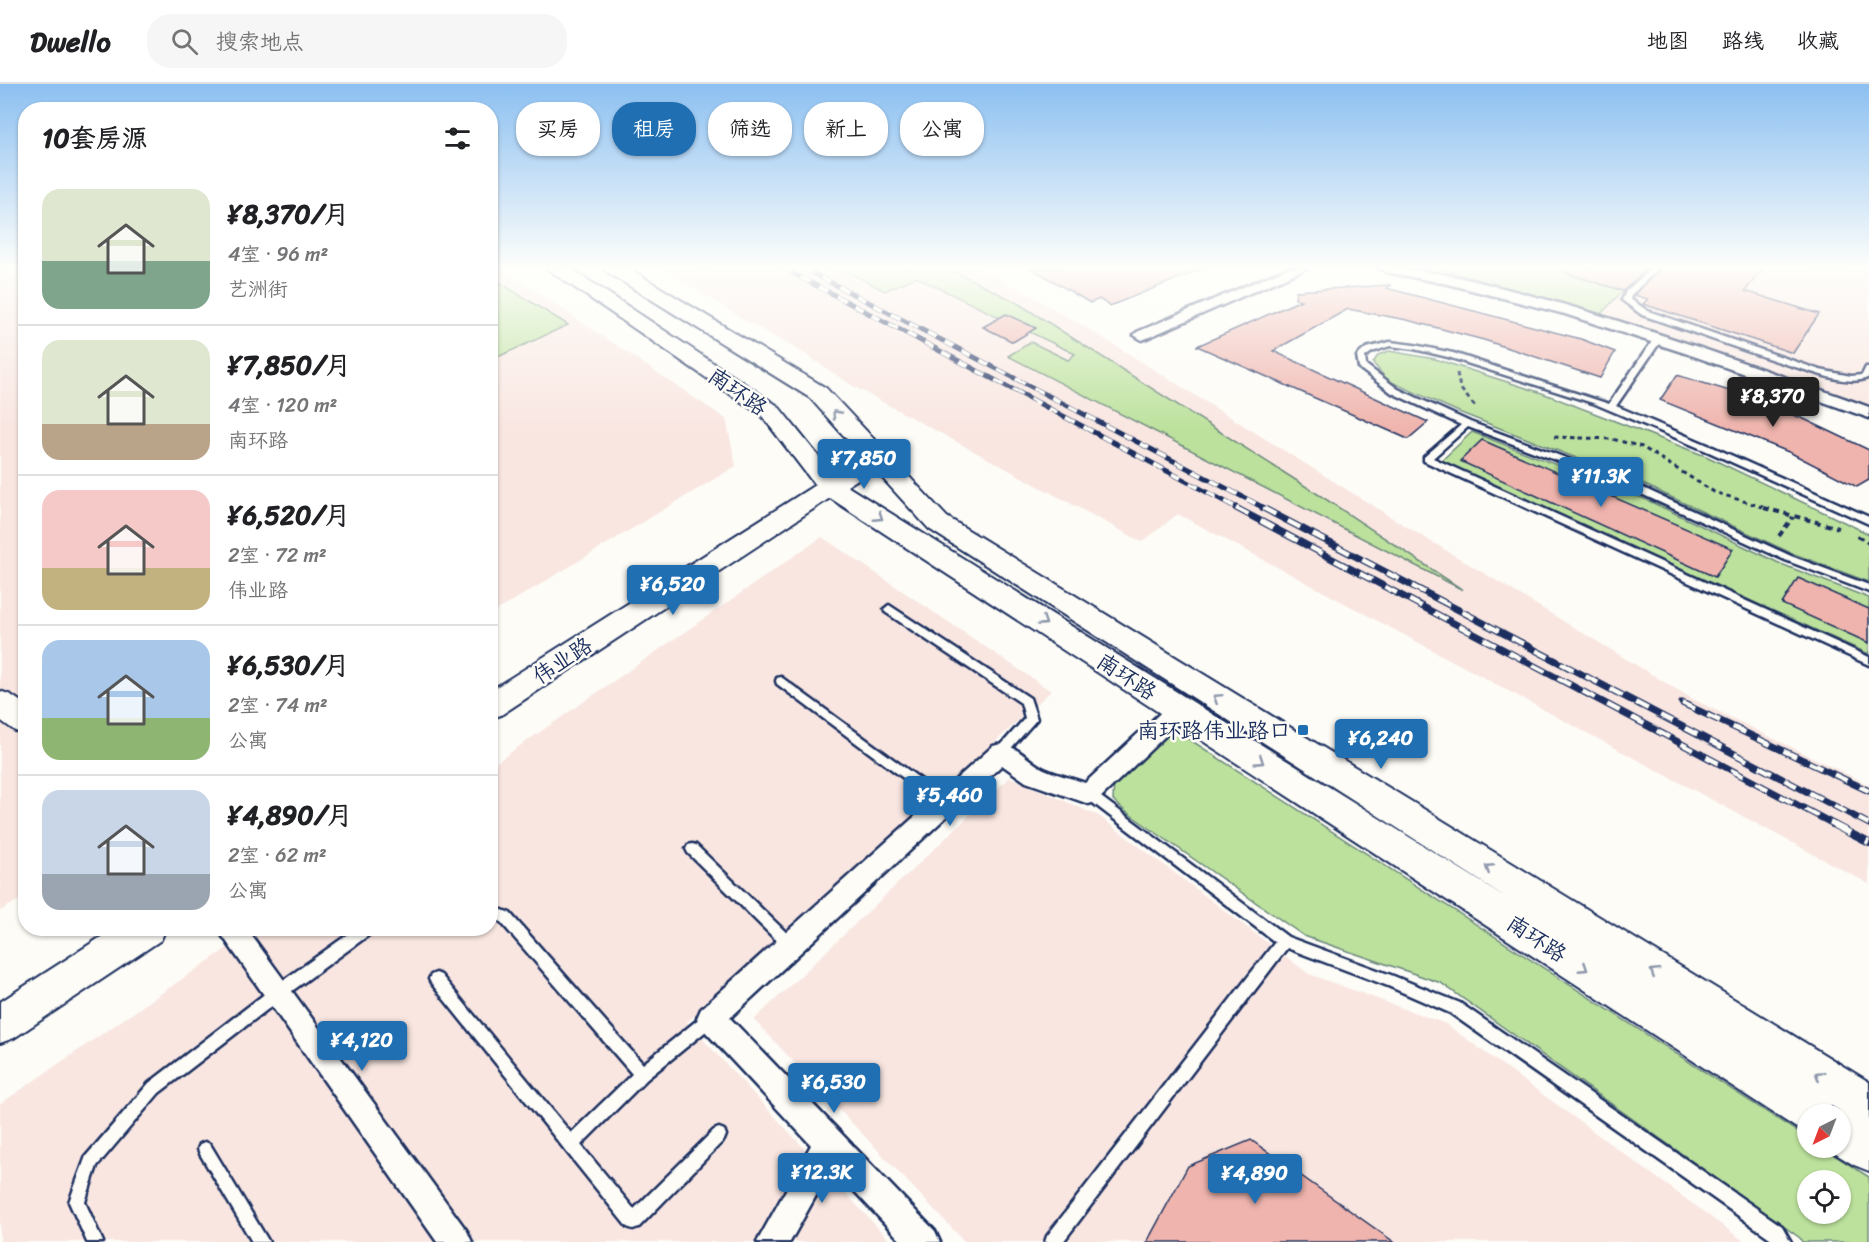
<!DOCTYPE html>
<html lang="zh">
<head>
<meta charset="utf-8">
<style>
  body { margin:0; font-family:Sriracha,"LXGW WenKai TC",sans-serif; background:#f6f6f6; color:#202124; height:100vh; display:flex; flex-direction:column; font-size:22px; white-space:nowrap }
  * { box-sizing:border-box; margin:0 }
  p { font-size:20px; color:#757577 }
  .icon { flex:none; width:33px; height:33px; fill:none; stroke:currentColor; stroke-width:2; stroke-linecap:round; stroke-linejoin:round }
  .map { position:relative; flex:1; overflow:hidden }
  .panel { position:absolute; left:18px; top:18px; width:480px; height:834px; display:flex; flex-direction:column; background:#fff; border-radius:24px; box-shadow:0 2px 4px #0004 }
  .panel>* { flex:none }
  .banner { position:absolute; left:516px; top:18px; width:570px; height:54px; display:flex; gap:12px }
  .needle { width:39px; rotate:222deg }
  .fabs { position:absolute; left:1797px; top:1020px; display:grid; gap:12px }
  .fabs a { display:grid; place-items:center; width:54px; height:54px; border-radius:50%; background:#fff; box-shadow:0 2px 4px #0004; font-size:30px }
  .price { position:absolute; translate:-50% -51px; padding:0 14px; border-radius:6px; background:#1f6fb2; color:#fff; font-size:20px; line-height:39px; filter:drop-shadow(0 2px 3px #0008) }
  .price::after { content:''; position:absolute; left:50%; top:36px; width:18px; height:14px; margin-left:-9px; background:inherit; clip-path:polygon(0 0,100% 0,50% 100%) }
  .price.current { background:#222; color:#fff }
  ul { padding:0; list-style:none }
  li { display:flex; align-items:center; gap:18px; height:150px; padding:0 24px }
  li+li { border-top:2px solid #e0e0e0 }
  li span { display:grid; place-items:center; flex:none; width:168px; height:120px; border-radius:18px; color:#555 }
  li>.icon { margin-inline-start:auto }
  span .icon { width:72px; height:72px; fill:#fffc; stroke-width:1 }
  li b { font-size:26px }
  h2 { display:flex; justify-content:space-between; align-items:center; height:72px; padding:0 24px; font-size:26px }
  .tag { padding:0 21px; border-radius:24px; background:#fff; box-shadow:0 2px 4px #0004; font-size:21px; line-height:54px }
  .tag.current { background:#1f6fb2; color:#fff }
  header { display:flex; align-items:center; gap:36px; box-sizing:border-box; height:84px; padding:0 30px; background:#fff; border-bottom:2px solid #e0e0e0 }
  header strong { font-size:28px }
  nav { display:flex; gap:33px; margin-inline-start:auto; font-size:21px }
  .search { width:420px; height:54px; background:#f6f6f6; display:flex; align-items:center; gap:15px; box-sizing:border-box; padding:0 21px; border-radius:24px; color:#757577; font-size:22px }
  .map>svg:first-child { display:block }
  .built { fill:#f9e6e1 }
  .green { fill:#bce19c; stroke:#6c887d; stroke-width:1.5; fill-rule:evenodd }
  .building { fill:#efb4ad; stroke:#1b2f5e; stroke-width:1.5 }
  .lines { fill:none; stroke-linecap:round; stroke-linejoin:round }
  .service-casing { stroke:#1b2f5e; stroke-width:5 }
  .minor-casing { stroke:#1b2f5e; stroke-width:5 }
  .secondary-casing { stroke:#1b2f5e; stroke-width:4 }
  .path-far1 { stroke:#1b2f5e; stroke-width:3; stroke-dasharray:4.5 4; stroke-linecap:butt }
  .path { stroke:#1b2f5e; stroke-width:4; stroke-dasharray:6 4.5; stroke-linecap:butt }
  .service { fill:#fdfcf7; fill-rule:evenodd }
  .minor { fill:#fdfcf7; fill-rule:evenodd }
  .secondary { fill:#fdfcf7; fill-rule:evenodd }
  .rail-far2-casing { stroke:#1b2f5e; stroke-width:5 }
  .rail-far1-casing { stroke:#1b2f5e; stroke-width:7 }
  .rail-casing { stroke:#1b2f5e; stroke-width:8 }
  .rail-far2 { stroke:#fdfcf7; stroke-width:4; stroke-dasharray:10; stroke-linecap:butt }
  .rail-far1 { stroke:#fdfcf7; stroke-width:4.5; stroke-dasharray:14; stroke-linecap:butt }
  .rail { stroke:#fdfcf7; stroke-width:6; stroke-dasharray:18; stroke-linecap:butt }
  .oneway { stroke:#8c96aa }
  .poi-dot { fill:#1f6fb2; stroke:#fdfcf7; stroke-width:2 }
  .labels { text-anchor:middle; stroke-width:5; stroke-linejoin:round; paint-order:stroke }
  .street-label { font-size:22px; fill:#1b2f5e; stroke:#fdfcf7 }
  .poi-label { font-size:22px; fill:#1b2f5e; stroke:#fdfcf7; text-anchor:end }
</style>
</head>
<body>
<header>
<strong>Dwello</strong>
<div class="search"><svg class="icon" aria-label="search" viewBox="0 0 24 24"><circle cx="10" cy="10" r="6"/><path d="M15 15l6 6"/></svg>搜索地点</div>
<nav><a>地图</a><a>路线</a><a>收藏</a></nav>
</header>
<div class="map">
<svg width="1869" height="1158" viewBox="0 0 1869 1158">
  <rect width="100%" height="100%" fill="#fdfcf7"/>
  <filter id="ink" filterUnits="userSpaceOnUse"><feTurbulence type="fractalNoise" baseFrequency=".0167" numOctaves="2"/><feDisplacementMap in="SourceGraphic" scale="12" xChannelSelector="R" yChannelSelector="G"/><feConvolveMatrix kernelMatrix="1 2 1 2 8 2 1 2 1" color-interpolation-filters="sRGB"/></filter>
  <g filter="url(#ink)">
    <path class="built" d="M0 184H25L26 812 0 827Z
      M490 184H501L726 335 736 382 491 530Z
      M661 184H980L987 187 1087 244 1394 435 1691 614 1869 701V800L1178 430 1142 458 853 302 802 268 750 239Z
      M1437 184H1869V323L1586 225Z
      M822 453 1051 607 687 938 891 1158H0V1020L255 845 490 844 491 682Z
      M1010 693 1099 732 1309 890 1446 940 1745 1158H965L754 936Z"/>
    <path class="green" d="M840 184H948L1016 218 1327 416 1463 506 1008 272 1031 258 1068 276 1075 270 916 193 885 207Z
      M1437 184H1644L1601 230Z
      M494 195 568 241 491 276 490 196Z
      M1389 267 1435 275 1542 309 1708 373 1869 450V498L1789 468 1643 400 1461 329 1387 296 1373 279 1378 271Z
      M1472 348 1647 416 1781 480 1869 514V570L1441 377Z
      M1178 648 1807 1054 1808 1064H1823L1869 1093V1158H1802L1800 1154 1441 899 1304 852 1125 727 1113 716 1114 695 1161 651ZM1808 1096H1840V1130H1808Z"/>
    <path class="building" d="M1031 184H1201L1202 185 1110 222 1099 215 1090 219Z
      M1566 184H1648L1623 207 1566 189Z
      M1661 184H1763L1745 207 1819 230 1793 269 1643 220 1648 215 1634 211Z
      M1391 201 1386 204 1581 255 1615 268 1600 294 1484 256 1407 236 1348 225 1273 267 1428 338 1408 355 1197 262 1301 216 1295 215 1296 207Z
      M1006 230 1036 244 1013 258 983 243Z
      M1677 291 1736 309 1804 335 1869 366V396L1857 403 1791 369 1660 316Z
      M1482 356 1733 465 1715 493 1460 377Z
      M1798 494 1869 525V559L1782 520Z
      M1251 1056 1300 1091 1394 1158H1147L1188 1082Z"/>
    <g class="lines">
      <g class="service-casing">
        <path id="service" d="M1652 184H1659L1632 210 1630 215 1648 227 1820 286 1851 292 1862 291 1866 283H1869V293C1856 301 1829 294 1815 289 1757 272 1700 250 1642 231L1622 216 1626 207Z
          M1655 253 1662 255 1616 322 1715 364 1869 433V440L1709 368 1593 319 1448 273 1414 265 1390 262 1372 268 1365 273 1366 281 1398 305 1470 338 1630 398 1791 472 1869 501V508L1785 476 1624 402 1468 343 1433 374 1869 573V581L1424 377V373L1461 341 1392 309 1359 284 1357 272 1366 264 1390 258 1414 261 1453 269 1609 320Z
          M889 521 1030 614 1037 635 1005 671 1001 673 997 671 995 668 1025 634 1021 619 885 528 884 525Z
          M781 593 949 716 951 719 949 722 945 724 941 722 777 600 776 597 777 594Z
          M1089 705 1093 707 1288 853 1391 891 1460 919 1782 1142 1791 1158H1774L1770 1154 1450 929 1388 902 1287 864 1063 1158H1045L1047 1152 1275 858 1085 713 1083 710 1085 707Z
          M692 760 696 761 795 857 797 861 795 865 790 867 785 865 688 769 686 765 688 761Z
          M490 821 510 829 643 980 706 929 711 927 716 929 718 934 716 939 647 995 581 1061 634 1125 714 1046 719 1044 724 1046 726 1051 724 1056 639 1143 633 1145 627 1143 431 899 429 895 431 891 436 889 441 891 571 1049 632 990 500 837 490 833Z
          M357 844H374L373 848 281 915 159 1009 97 1082 85 1118 103 1158H87L69 1118 86 1072 149 999 271 905Z
          M205 1058 210 1060 269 1158H252L200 1070 198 1065 200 1060Z"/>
      </g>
      <g class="minor-casing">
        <path id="minor" d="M1288 184H1307L1147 254 1142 256 1134 251 1137 248Z
          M1379 184C1435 184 1491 201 1544 215 1654 246 1762 285 1869 323V334L1685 269 1565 230 1448 200 1386 188Z
          M1179 617 1187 619 1190 625 1187 631 1097 717 1089 720 1026 698 1002 681 730 934 935 1147 940 1158H902L832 1083 790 1158H757L811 1061 701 943 697 934 701 925 993 662C1013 655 1027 677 1044 685 1057 691 1072 694 1085 699L1171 619Z
          M217 844H246L467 1147 472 1158H437Z"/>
      </g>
      <g class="secondary-casing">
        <path id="secondary" d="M546 184H570L778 322 832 389 861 371 810 314 607 188 604 184H628L826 304 947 433 1869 998V1087L1854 1081 1826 1064H1840V1030H1808V1049L1798 1045 830 414 501 631 490 635V607L815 401 762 332ZM874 385 929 445 1507 814 847 402ZM1830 1021 1839 1027 1834 1030Z
          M0 607 11 611 26 621V650L15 647 0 636Z
          M115 844H166L161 856 14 954 0 959V918Z"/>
      </g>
      <path class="path-far1" d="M1457 289 1460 304 1477 325
        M1554 353 1612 355 1642 363 1714 408 1769 425"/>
      <path class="path" d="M1764 424 1839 444
        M1779 452 1793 433
        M1857 452 1869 459"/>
      <use href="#service" class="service"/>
      <use href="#minor" class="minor"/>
      <use href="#secondary" class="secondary"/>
      <g class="rail-far2-casing">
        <path id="rail-far2" d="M783 184 1239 425
          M803 184 1266 425"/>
      </g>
      <g class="rail-far1-casing">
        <path id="rail-far1" d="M1236 424 1837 742
          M1263 424 1869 740
          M1682 619 1869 707"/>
      </g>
      <g class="rail-casing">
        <path id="rail" d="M1834 741 1869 759"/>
      </g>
      <use href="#rail-far2" class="rail-far2"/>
      <use href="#rail-far1" class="rail-far1"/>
      <use href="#rail" class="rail"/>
    </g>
    <defs><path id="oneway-chevron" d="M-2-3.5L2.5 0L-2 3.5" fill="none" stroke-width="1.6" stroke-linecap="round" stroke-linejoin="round" transform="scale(1.5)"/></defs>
    <g class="oneway">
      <use href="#oneway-chevron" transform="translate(836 330) rotate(-132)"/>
      <use href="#oneway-chevron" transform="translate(879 433) rotate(33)"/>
      <use href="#oneway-chevron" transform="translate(1043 538) rotate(33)"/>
      <use href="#oneway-chevron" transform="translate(1217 614) rotate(-148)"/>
      <use href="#oneway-chevron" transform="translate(1260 677) rotate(33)"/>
      <use href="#oneway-chevron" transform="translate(1489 784) rotate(-148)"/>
      <use href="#oneway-chevron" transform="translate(1584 884) rotate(33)"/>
      <use href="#oneway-chevron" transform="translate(1654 888) rotate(-148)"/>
      <use href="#oneway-chevron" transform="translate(1819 991) rotate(-148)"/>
    </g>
  </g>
  <linearGradient id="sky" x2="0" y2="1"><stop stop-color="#8cc0f1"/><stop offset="0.53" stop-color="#fefefb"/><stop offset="1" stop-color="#fefefb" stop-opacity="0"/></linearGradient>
  <rect width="1869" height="346" fill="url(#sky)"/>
  <rect class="poi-dot" x="1297" y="640" width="12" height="12" rx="3"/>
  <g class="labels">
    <g class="street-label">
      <text transform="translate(738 307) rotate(35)" y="8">南环路</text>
      <text transform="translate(562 576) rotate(-33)" y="8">伟业路</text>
      <text transform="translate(1127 592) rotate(33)" y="8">南环路</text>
      <text transform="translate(1537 854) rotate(33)" y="8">南环路</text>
    </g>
    <g class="poi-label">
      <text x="1291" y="654">南环路伟业路口</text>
    </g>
  </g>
</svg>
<div class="fabs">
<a><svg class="needle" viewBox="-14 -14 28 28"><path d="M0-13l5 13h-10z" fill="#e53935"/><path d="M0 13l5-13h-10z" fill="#757577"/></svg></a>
<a><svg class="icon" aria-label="locate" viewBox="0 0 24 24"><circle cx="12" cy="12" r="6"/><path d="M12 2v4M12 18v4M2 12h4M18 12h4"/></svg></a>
</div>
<b class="price current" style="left:1773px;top:344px">¥8,370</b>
<b class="price" style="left:864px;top:406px">¥7,850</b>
<b class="price" style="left:1601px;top:424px">¥11.3K</b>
<b class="price" style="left:673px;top:532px">¥6,520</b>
<b class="price" style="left:1381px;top:686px">¥6,240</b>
<b class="price" style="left:950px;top:743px">¥5,460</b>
<b class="price" style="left:362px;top:988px">¥4,120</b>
<b class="price" style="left:834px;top:1030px">¥6,530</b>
<b class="price" style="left:822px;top:1120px">¥12.3K</b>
<b class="price" style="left:1255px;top:1121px">¥4,890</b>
<div class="banner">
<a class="tag">买房</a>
<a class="tag current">租房</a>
<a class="tag">筛选</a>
<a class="tag">新上</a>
<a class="tag">公寓</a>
</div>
<section class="panel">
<h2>10套房源<svg class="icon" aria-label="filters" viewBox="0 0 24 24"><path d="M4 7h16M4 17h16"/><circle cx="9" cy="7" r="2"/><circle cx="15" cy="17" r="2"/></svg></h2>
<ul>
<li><span style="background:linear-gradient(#dfe7d0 60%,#7fa58c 0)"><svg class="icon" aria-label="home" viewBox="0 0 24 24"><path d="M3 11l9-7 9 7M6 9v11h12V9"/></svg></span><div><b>¥8,370/月</b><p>4室 · 96 m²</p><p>艺洲街</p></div></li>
<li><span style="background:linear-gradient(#dfe7d0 70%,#b9a48a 0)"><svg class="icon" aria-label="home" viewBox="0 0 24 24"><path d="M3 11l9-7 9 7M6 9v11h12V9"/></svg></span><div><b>¥7,850/月</b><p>4室 · 120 m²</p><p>南环路</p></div></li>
<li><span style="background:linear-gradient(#f6c9c9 65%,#c2b280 0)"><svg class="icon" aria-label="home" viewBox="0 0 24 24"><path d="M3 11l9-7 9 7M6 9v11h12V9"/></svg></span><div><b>¥6,520/月</b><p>2室 · 72 m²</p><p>伟业路</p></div></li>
<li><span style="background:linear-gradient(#a9c7e8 65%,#8fb573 0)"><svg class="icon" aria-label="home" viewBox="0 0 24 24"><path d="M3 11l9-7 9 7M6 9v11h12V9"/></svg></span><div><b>¥6,530/月</b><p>2室 · 74 m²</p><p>公寓</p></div></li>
<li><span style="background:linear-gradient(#c9d6e8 70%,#9aa5b1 0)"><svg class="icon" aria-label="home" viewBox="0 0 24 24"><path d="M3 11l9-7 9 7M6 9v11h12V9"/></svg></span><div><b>¥4,890/月</b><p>2室 · 62 m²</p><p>公寓</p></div></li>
</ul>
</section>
</div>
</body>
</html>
